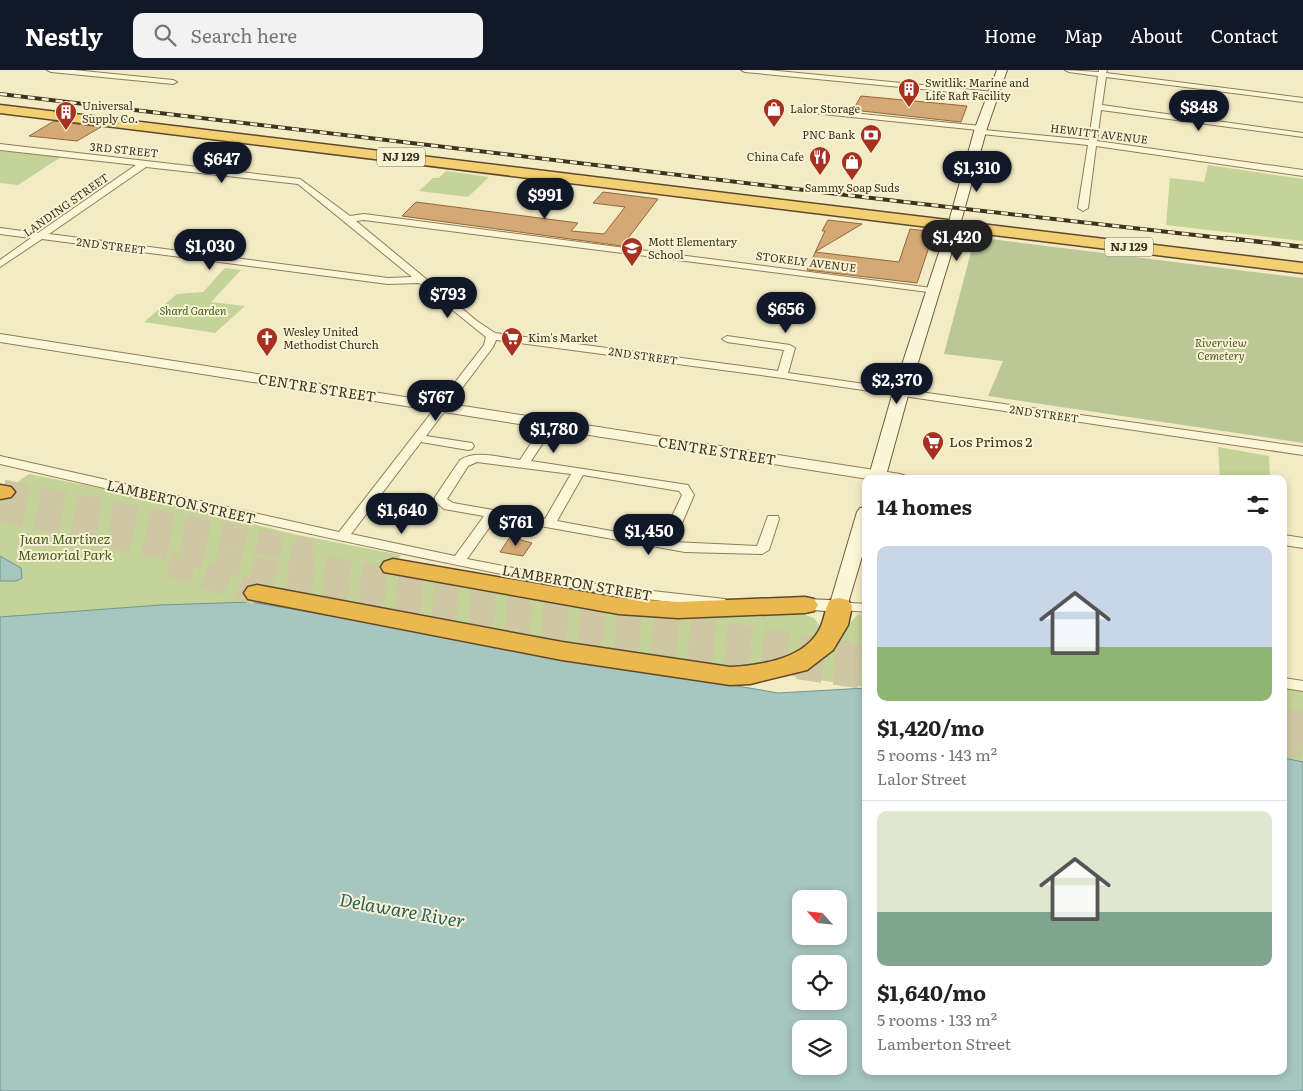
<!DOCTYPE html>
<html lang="en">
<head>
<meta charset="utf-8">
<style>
  body { margin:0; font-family:Literata,serif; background:#f2f2f2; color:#222; height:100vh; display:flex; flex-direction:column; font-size:19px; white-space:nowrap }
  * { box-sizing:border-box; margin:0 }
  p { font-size:16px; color:#767676 }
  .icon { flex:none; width:28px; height:28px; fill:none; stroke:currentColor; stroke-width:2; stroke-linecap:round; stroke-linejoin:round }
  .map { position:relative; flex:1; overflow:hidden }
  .details { position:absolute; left:862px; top:405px; width:425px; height:600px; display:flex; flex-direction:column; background:#fff; border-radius:10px; box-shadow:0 2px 8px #0003 }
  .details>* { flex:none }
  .needle { width:32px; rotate:297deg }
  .fabs { position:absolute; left:792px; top:820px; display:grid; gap:10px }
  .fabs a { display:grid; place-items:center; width:55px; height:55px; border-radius:10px; background:#fff; box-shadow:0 2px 8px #0003; font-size:25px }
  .price { position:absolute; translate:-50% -42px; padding:0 11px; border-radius:18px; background:#111827; color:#fff; font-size:16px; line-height:32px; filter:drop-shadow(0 1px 2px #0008) }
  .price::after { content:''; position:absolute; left:50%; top:30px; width:15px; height:11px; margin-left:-8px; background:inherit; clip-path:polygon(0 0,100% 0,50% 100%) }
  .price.selected { background:#222; color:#fff }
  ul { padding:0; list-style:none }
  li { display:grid; align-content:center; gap:10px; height:265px; padding:0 15px }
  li+li { border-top:1px solid #e0e0e0 }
  li span { display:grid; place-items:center; height:155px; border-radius:10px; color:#555 }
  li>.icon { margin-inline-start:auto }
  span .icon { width:90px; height:90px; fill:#fffc; stroke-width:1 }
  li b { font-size:21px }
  h2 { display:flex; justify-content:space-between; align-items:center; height:60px; padding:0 15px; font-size:21px }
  header { display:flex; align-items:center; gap:30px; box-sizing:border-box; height:70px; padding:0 25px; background:#111827; color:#fff }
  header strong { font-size:24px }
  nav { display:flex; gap:28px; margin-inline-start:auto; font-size:18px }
  .search { width:350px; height:45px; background:#f2f2f2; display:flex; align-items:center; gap:12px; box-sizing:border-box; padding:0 18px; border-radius:10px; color:#767676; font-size:19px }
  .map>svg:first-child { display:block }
  .green { fill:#c4d397 }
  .cemetery { fill:#bbc796 }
  .water { fill:#a7c6c0; stroke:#6c9590; fill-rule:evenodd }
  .building { fill:#d5a976; stroke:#92683b }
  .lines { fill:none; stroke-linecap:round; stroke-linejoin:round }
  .motorway-tunnel-far1 { stroke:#cfc6a3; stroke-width:25; stroke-dasharray:25 12; stroke-linecap:butt }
  .motorway-tunnel { stroke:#cfc6a3; stroke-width:32; stroke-dasharray:32 16; stroke-linecap:butt }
  .minor-casing { stroke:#907d58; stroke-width:2 }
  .tertiary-casing { stroke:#907d58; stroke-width:2 }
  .secondary-casing { stroke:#725d3b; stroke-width:2 }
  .trunk-casing { stroke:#5e492d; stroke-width:3 }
  .motorway-casing { stroke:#5e492d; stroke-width:3 }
  .minor { fill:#fcf6d9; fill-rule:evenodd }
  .tertiary { fill:#fcf6d9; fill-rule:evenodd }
  .secondary { fill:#fcf6d9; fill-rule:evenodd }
  .trunk { fill:#f2d073; fill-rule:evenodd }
  .motorway { fill:#eab84d; fill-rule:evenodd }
  .rail-far1-casing { stroke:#3f321e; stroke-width:4 }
  .rail-casing { stroke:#3f321e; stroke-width:4.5 }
  .rail-far1 { stroke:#f9f3d5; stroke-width:2.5; stroke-dasharray:7; stroke-linecap:butt }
  .rail { stroke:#f9f3d5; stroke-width:3; stroke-dasharray:9; stroke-linecap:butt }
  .labels { text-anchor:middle; stroke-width:4; stroke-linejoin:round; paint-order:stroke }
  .far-poi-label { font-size:11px; fill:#3f321e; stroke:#f9f3d5; text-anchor:start }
  .far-street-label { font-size:11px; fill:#3f321e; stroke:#f9f3d5 }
  .far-park-label { font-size:11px; font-style:italic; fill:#475d22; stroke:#f9f3d5 }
  .shield { fill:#f9f3d5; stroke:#776c55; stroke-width:1 }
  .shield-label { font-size:12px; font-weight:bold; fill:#3f321e }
  .street-label { font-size:14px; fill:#3f321e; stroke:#f9f3d5 }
  .poi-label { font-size:14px; fill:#3f321e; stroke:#f9f3d5; text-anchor:start }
  .park-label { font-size:14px; font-style:italic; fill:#475d22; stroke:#f9f3d5 }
  .near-water-label { font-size:18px; font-style:italic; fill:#2b5d60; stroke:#f9f3d5 }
</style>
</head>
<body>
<header>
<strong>Nestly</strong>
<div class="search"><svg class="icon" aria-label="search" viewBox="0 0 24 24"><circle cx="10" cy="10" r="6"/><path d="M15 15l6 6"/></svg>Search here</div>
<nav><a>Home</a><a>Map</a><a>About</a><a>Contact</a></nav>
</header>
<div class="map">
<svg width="1303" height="1021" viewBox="0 0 1303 1021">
  <rect width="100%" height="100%" fill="#f3ebc4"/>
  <path class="green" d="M0 81 61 87 18 115 0 113Z
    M1208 95 1303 109V171L1166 155 1170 108 1204 112Z
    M446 101 489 107 468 127 419 121 433 108H439Z
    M225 198 241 200 211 232 245 236 215 263 144 252 177 224 203 222Z
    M1218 377 1269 386 1270 409H1220Z
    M29 404 136 425 293 464 401 485 389 501 554 530 800 543 814 548 821 557 812 575 771 596 694 599 267 516 251 532 160 535 0 547V424Z
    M858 544 866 545V617L791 606C809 595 828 584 841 566 847 558 851 551 858 544Z
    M1284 613 1303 616V692L1284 688Z"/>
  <path class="cemetery" d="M975 167 1303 208V373L988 326 1003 291 944 284Z"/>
  <path class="water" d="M0 486 21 498 22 508 16 511H0Z
    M251 532 778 623 866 618V1001H1284V688L1303 692V1021H0V547L160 535ZM801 829H839V866H801ZM801 894H839V931H801ZM801 959H839V996H801Z"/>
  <path class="building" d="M861 26 967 36 961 52 853 40Z
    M54 51 101 57 77 71 29 66Z
    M603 122 658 129 622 176 402 146 416 132 578 153 571 161 604 164 625 137 593 133Z
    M828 150 862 154 815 182 899 192 910 159 934 162 917 213 807 200 825 161H822Z
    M510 467 532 473 523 486 500 482Z"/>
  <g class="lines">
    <path class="motorway-tunnel-far1" d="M3 422 312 482
      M0 439 407 534 595 566 866 607
      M289 490 419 516 866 587
      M169 495 196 502 257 523
      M1284 651 1303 654"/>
    <path class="motorway-tunnel" d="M1284 670 1303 672"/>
    <g class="minor-casing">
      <path id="minor" d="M47 0H74L173 10 177 12 173 14 51 2Z
        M741 0H768L994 22 998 24 994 26 745 2Z
        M1065 0 1099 2V0H1107L1106 3 1303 28V32L1106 7 1102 35 1303 63V67L1101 40 1097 71 1303 100V106L1096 76 1088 138 1083 141 1078 138 1088 75 981 64 977 62 978 60 803 42 799 40 803 38 981 56 985 58 984 60 1089 70 1098 6 1069 2Z
        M0 74 300 109 350 146 364 144 932 218 937 221 936 223 364 150 356 151 477 251 495 263 778 301 784 280 727 272 722 269 727 266 790 275 795 278 788 303 1303 377V385L782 308 496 270 493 277 426 366 472 373 474 376 472 379 468 380 421 372 351 464 455 486 484 446 444 439 435 431V427L460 390C475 379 502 388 520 390L545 352 549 351 555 355 531 391 688 415 694 425 674 472 757 476 768 446H778L779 449 769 480 762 484 685 482 496 448 467 489 607 516 725 529 727 532 725 535 720 536C616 530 516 507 414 486 276 457 138 426 0 394V386L339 462 484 275 486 267 419 213 388 214 42 169 0 197V190L31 168 0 164V158L38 163 136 95 0 80ZM146 97 298 114 412 207 388 208 49 164ZM477 392 571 404 545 449 453 433 447 429 468 396ZM583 405 679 421 682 425 661 470 557 451Z
        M839 532 866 534V542L834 539 832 536 834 533Z
        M1284 608 1303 611V621L1284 618Z"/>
    </g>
    <g class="tertiary-casing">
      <path id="tertiary" d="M0 264 900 404 906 406 908 409H868L0 272Z
        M1284 465 1303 468V478L1284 475Z"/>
    </g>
    <g class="secondary-casing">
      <path id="secondary" d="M997 0H1007L987 58 960 155 909 322 885 409H868L893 322 948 155 975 58Z
        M866 437V473L846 540 839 542 798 539 795 535 798 531 805 529 831 530 857 442 860 438Z"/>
    </g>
    <g class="trunk-casing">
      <path id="trunk" d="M0 35 1303 193V203L0 43Z"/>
    </g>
    <g class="motorway-casing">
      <path id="motorway" d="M0 415 11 417 15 422 11 427 0 429Z
        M393 489 619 528 678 532 805 527 814 529 818 535 814 541 805 543 678 548 619 544 384 502 381 497 384 492Z
        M257 515 562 572 730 597C762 595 807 589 821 556 825 547 825 538 830 530L839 528 848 530 852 536 848 555 833 580 807 600 750 614 730 615 562 590 248 529 244 523 248 517Z"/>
    </g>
    <use href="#minor" class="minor"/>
    <use href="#tertiary" class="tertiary"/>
    <use href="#secondary" class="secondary"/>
    <use href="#trunk" class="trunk"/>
    <use href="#motorway" class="motorway"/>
    <g class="rail-far1-casing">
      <path id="rail-far1" d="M0 24 922 134 1239 170"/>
    </g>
    <g class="rail-casing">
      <path id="rail" d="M1227 168 1303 177"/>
    </g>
    <use href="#rail-far1" class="rail-far1"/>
    <use href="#rail" class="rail"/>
  </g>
  <defs>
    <g id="building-pin" transform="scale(1.125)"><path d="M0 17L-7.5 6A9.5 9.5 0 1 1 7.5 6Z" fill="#a63121" stroke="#f9f3d5"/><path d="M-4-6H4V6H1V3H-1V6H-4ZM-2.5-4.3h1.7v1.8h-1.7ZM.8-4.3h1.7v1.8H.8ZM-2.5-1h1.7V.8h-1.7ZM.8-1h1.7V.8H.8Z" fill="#fff"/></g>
    <g id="shop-pin" transform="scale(1.125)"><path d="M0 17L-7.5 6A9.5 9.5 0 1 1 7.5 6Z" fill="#a63121" stroke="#f9f3d5"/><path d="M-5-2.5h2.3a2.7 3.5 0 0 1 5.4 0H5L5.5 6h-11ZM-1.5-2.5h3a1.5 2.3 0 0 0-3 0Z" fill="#fff"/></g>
    <g id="bank-pin" transform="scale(1.125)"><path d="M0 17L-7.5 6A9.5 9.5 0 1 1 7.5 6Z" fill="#a63121" stroke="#f9f3d5"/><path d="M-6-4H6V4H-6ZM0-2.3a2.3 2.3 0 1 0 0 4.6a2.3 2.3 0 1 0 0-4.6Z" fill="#fff"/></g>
    <g id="restaurant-pin" transform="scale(1.125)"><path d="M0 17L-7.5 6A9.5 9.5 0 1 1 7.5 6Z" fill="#a63121" stroke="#f9f3d5"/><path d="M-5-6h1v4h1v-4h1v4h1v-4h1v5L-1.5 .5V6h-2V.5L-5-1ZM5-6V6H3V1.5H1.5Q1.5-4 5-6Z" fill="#fff"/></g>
    <g id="school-pin" transform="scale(1.125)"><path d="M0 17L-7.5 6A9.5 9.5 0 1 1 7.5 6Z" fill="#a63121" stroke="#f9f3d5"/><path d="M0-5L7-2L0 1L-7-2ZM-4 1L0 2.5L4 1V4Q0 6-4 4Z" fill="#fff"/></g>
    <g id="church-pin" transform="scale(1.125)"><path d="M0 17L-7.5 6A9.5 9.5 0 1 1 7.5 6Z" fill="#a63121" stroke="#f9f3d5"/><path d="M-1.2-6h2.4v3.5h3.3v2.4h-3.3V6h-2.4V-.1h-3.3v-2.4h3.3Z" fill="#fff"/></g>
    <g id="supermarket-pin" transform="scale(1.125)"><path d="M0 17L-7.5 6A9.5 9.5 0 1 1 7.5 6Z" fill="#a63121" stroke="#f9f3d5"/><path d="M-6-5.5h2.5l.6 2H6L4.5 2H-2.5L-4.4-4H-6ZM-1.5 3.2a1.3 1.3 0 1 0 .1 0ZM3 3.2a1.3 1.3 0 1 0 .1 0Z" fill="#fff"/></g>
  </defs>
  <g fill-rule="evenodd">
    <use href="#building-pin" x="909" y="19"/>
    <use href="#shop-pin" x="774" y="39"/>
    <use href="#building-pin" x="66" y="42"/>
    <use href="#bank-pin" x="871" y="65"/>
    <use href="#restaurant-pin" x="820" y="87"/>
    <use href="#shop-pin" x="852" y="92"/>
    <use href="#school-pin" x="632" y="178"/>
    <use href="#church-pin" x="267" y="268"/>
    <use href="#supermarket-pin" x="512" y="268"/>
    <use href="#supermarket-pin" x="933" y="372"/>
  </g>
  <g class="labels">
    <g class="far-poi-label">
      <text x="925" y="17">Switlik: Marine and<tspan x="925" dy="13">Life Raft Facility</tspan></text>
      <text x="82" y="40">Universal<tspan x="82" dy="13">Supply Co.</tspan></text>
      <text x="790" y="43">Lalor Storage</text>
      <text x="855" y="69" text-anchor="end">PNC Bank</text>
      <text x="804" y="91" text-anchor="end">China Cafe</text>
      <text x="852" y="122" text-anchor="middle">Sammy Soap Suds</text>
      <text x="648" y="176">Mott Elementary<tspan x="648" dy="13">School</tspan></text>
      <text x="283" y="266">Wesley United<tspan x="283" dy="13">Methodist Church</tspan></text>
      <text x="528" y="272">Kim's Market</text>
    </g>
    <g class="far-street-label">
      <text transform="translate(1099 64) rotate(7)" y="4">HEWITT AVENUE</text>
      <text transform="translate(124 80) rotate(6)" y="4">3RD STREET</text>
      <text transform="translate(66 135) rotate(-35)" y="4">LANDING STREET</text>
      <text transform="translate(111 176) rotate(7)" y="4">2ND STREET</text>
      <text transform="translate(806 192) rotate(7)" y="4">STOKELY AVENUE</text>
      <text transform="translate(643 286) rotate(8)" y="4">2ND STREET</text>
      <text transform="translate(1044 344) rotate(8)" y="4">2ND STREET</text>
    </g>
    <g class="far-park-label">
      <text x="193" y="245">Shard Garden</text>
      <text x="1221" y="277">Riverview<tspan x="1221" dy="13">Cemetery</tspan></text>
    </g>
    <g class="shield">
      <rect x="377" y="77.5" width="48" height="19" rx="4"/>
      <rect x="1105" y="167.5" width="48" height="19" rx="4"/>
    </g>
    <g class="shield-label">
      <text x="401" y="91">NJ 129</text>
      <text x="1129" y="181">NJ 129</text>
    </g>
    <g class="street-label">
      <text transform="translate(317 318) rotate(9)" y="5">CENTRE STREET</text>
      <text transform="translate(717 381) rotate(9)" y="5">CENTRE STREET</text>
      <text transform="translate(181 432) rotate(13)" y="5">LAMBERTON STREET</text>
      <text transform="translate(577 513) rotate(10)" y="5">LAMBERTON STREET</text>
    </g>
    <g class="poi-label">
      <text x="949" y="377">Los Primos 2</text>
    </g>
    <g class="park-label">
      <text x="65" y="474">Juan Martinez<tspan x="65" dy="16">Memorial Park</tspan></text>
    </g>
    <g class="near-water-label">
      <text transform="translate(402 841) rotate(10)" y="6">Delaware River</text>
    </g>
  </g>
</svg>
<div class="fabs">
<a><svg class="needle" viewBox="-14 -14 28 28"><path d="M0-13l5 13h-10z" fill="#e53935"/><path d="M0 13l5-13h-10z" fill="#767676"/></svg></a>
<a><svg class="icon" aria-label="locate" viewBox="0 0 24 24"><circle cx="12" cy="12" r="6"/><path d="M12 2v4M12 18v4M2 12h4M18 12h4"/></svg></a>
<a><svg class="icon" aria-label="layers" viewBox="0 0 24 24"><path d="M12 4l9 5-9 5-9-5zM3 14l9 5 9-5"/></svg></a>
</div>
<b class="price" style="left:1199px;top:62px">$848</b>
<b class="price" style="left:222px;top:114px">$647</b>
<b class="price" style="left:977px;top:123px">$1,310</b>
<b class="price" style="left:545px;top:150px">$991</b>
<b class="price selected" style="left:957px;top:192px">$1,420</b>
<b class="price" style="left:210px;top:201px">$1,030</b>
<b class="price" style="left:448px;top:249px">$793</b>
<b class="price" style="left:786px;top:264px">$656</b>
<b class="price" style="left:897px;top:335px">$2,370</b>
<b class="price" style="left:436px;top:352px">$767</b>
<b class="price" style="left:554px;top:384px">$1,780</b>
<b class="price" style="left:402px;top:465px">$1,640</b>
<b class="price" style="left:516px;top:477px">$761</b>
<b class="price" style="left:649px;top:486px">$1,450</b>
<section class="details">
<h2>14 homes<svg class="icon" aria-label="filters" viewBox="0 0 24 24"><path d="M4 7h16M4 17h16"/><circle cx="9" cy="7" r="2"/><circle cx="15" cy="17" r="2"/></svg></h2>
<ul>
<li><span style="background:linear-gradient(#c9d6e8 65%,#8fb573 0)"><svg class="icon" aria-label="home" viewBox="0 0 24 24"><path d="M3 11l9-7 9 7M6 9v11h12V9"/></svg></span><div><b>$1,420/mo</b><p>5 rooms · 143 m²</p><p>Lalor Street</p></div></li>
<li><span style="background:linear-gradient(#dfe7d0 65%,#7fa58c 0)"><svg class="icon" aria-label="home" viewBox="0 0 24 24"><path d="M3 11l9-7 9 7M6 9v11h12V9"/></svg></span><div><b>$1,640/mo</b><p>5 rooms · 133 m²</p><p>Lamberton Street</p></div></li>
</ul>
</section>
</div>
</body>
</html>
